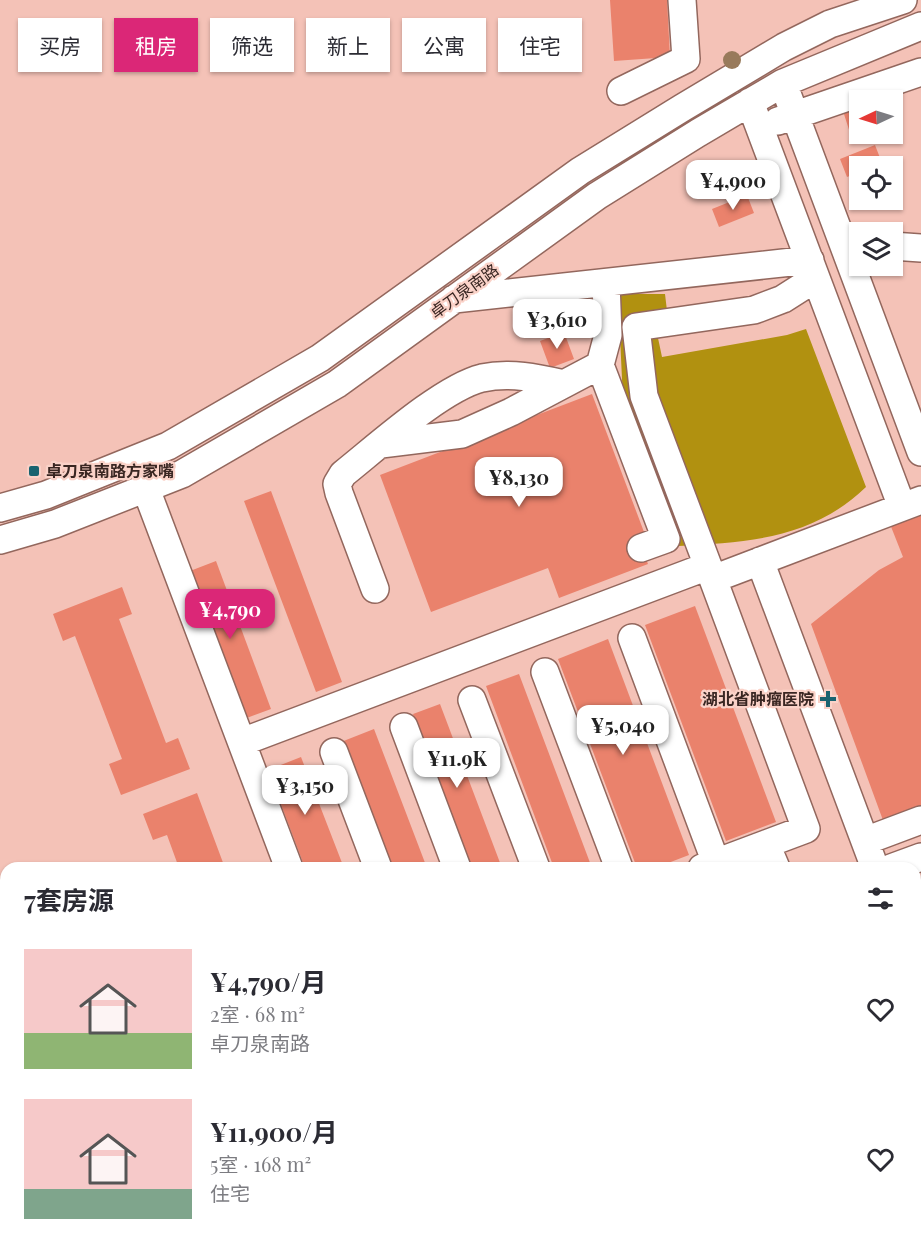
<!DOCTYPE html>
<html lang="zh">
<head>
<meta charset="utf-8">
<style>
  body { margin:0; font-family:"Playfair Display","Noto Sans SC",serif; background:#f2f2f3; color:#2b2b33; height:100vh; display:flex; flex-direction:column; font-size:22px; white-space:nowrap }
  * { box-sizing:border-box; margin:0 }
  p { font-size:20px; color:#7c7c81 }
  .icon { flex:none; width:33px; height:33px; fill:none; stroke:currentColor; stroke-width:2; stroke-linecap:round; stroke-linejoin:round }
  .map { position:relative; flex:1; overflow:hidden }
  .details { position:absolute; left:0px; top:862px; width:921px; height:386px; display:flex; flex-direction:column; background:#fff; border-radius:18px 18px 0 0; box-shadow:0 2px 4px #0004 }
  .details>* { flex:none }
  .guide { position:absolute; left:18px; top:18px; width:600px; height:54px; display:flex; gap:12px }
  .needle { width:39px; rotate:266deg }
  .tools { position:absolute; left:849px; top:90px; display:grid; gap:12px }
  .tools a { display:grid; place-items:center; width:54px; height:54px; border-radius:0px; background:#fff; box-shadow:0 2px 4px #0004; font-size:30px }
  .price { position:absolute; translate:-50% -51px; padding:0 14px; border-radius:12px; background:#fff; color:#222; font-size:20px; line-height:39px; filter:drop-shadow(0 2px 3px #0008) }
  .price::after { content:''; position:absolute; left:50%; top:36px; width:18px; height:14px; margin-left:-9px; background:inherit; clip-path:polygon(0 0,100% 0,50% 100%) }
  .price.on { background:#db2777; color:#fff }
  ul { padding:0; list-style:none }
  li { display:flex; align-items:center; gap:18px; height:150px; padding:0 24px }
  li span { display:grid; place-items:center; flex:none; width:168px; height:120px; border-radius:0px; color:#555 }
  li>.icon { margin-inline-start:auto }
  span .icon { width:72px; height:72px; fill:#fffc; stroke-width:1 }
  li b { font-size:26px }
  h2 { display:flex; justify-content:space-between; align-items:center; height:72px; padding:0 24px; font-size:26px }
  .pill { padding:0 21px; border-radius:0px; background:#fff; box-shadow:0 2px 4px #0004; font-size:21px; line-height:54px }
  .pill.on { background:#db2777; color:#fff }
  .map>svg:first-child { display:block }
  .green { fill:#c3a53a }
  .forest { fill:#b19110 }
  .building { fill:#ea826c }
  .lines { fill:none; stroke-linecap:round; stroke-linejoin:round }
  .minor-casing { stroke:#93675d; stroke-width:30 }
  .minor { stroke:#fff; stroke-width:27 }
  .tree { fill:#987a5b }
  .poi-dot { fill:#196370; stroke:#fad2c8; stroke-width:2 }
  .labels { text-anchor:middle; stroke-width:4.5; stroke-linejoin:round; paint-order:stroke }
  .street-label { font-size:16px; fill:#392622; stroke:#fad2c8 }
  .poi-label { font-size:16px; font-weight:bold; fill:#392622; stroke:#fad2c8; text-anchor:start }
</style>
</head>
<body>
<div class="map">
<svg width="921" height="1247" viewBox="0 0 921 1247">
  <rect width="100%" height="100%" fill="#f4c2b7"/>
  <path class="green" d="M658 1242H698L685 1247H660Z"/>
  <path class="forest" d="M618 294H665L670 336 658 338 662 357 787 335 806 329 866 487C812 539 749 542 678 546L623 400Z"/>
  <path class="building" d="M610 0H667L670 57 614 61Z
    M892 101 900 124 892 126Z
    M860 106V134H868L852 139 843 111Z
    M875 145 882 163 860 166V172L847 177 840 159Z
    M747 195 754 213 719 227 712 209Z
    M564 332 574 359 550 368 540 341Z
    M592 394 644 532 636 535 648 564 559 598 548 568 431 612 380 475Z
    M271 491 342 682 316 692 244 501Z
    M921 507V809L884 823 811 624 879 570 903 557 888 519Z
    M216 561 271 709 244 719 190 571Z
    M122 587 132 614 119 619 166 743 178 738 190 769 121 795 109 764 122 759 75 636 63 641 53 614Z
    M695 606 776 822 726 841 645 625Z
    M608 639 689 855 655 868H637L558 659Z
    M519 674 592 868H554L486 686Z
    M440 704 502 868H471L413 714Z
    M374 729 427 868H388L341 742Z
    M301 757 344 868H305L268 770Z
    M197 793 225 868H179L167 835 153 840 143 814Z
    M915 1087 921 1102V1153L915 1155Z
    M921 1179V1247H832L844 1242H915V1181Z
    M431 1242H477L479 1247H433Z
    M547 1242H593L595 1247H549Z"/>
  <g class="lines">
    <g class="minor-casing">
      <path id="minor" d="M783 83 921 452
        M621 91 686 59 682 0
        M750 102 902 507
        M778 121 921 72
        M892 246 921 248
        M454 299 810 260
        M600 365 666 539 641 548
        M381 444 462 434 511 412 600 365 608 335 606 283
        M146 489 289 868
        M0 508 46 495 168 446 320 358 580 171 682 108 784 47 830 24 903 0
        M0 540 55 524 182 474 337 384 597 196 698 133 783 83 921 26
        M760 561 875 868
        M708 566 644 396 636 327 754 310 783 299 816 278
        M375 589 339 493 337 484 343 474C377 447 442 388 482 378 510 372 537 378 564 384
        M632 638 716 863
        M545 672 619 868
        M472 700 536 868
        M404 727 457 868
        M242 742 708 566 713 579
        M334 752 378 868
        M865 841 921 820
        M766 844 776 868
        M702 868 806 829 713 579 921 500
        M891 868 921 857
        M915 974 921 991
        M915 1056 921 1054
        M519 1242 521 1247
        M646 1242 647 1247
        M714 1247 717 1242"/>
    </g>
    <use href="#minor" class="minor"/>
  </g>
  <circle class="tree" cx="732" cy="60" r="9"/>
  <g class="poi-dot">
    <rect x="28" y="465" width="12" height="12" rx="3"/>
    <path d="M825 690h6v6h6v6h-6v6h-6v-6h-6v-6h6z"/>
  </g>
  <g class="labels">
    <g class="street-label">
      <text transform="translate(464 291) rotate(-36)" y="6">卓刀泉南路</text>
    </g>
    <g class="poi-label">
      <text x="46" y="477">卓刀泉南路方家嘴</text>
      <text x="814" y="705" text-anchor="end">湖北省肿瘤医院</text>
    </g>
  </g>
</svg>
<div class="tools">
<a><svg class="needle" viewBox="-14 -14 28 28"><path d="M0-13l5 13h-10z" fill="#e53935"/><path d="M0 13l5-13h-10z" fill="#7c7c81"/></svg></a>
<a><svg class="icon" aria-label="locate" viewBox="0 0 24 24"><circle cx="12" cy="12" r="6"/><path d="M12 2v4M12 18v4M2 12h4M18 12h4"/></svg></a>
<a><svg class="icon" aria-label="layers" viewBox="0 0 24 24"><path d="M12 4l9 5-9 5-9-5zM3 14l9 5 9-5"/></svg></a>
</div>
<b class="price" style="left:733px;top:211px">¥4,900</b>
<b class="price" style="left:557px;top:350px">¥3,610</b>
<b class="price" style="left:519px;top:508px">¥8,130</b>
<b class="price on" style="left:230px;top:640px">¥4,790</b>
<b class="price" style="left:623px;top:756px">¥5,040</b>
<b class="price" style="left:457px;top:789px">¥11.9K</b>
<b class="price" style="left:305px;top:816px">¥3,150</b>
<div class="guide">
<a class="pill">买房</a>
<a class="pill on">租房</a>
<a class="pill">筛选</a>
<a class="pill">新上</a>
<a class="pill">公寓</a>
<a class="pill">住宅</a>
</div>
<section class="details">
<h2>7套房源<svg class="icon" aria-label="filters" viewBox="0 0 24 24"><path d="M4 7h16M4 17h16"/><circle cx="9" cy="7" r="2"/><circle cx="15" cy="17" r="2"/></svg></h2>
<ul>
<li><span style="background:linear-gradient(#f6c9c9 70%,#8fb573 0)"><svg class="icon" aria-label="home" viewBox="0 0 24 24"><path d="M3 11l9-7 9 7M6 9v11h12V9"/></svg></span><div><b>¥4,790/月</b><p>2室 · 68 m²</p><p>卓刀泉南路</p></div><svg class="icon" aria-label="heart" viewBox="0 0 24 24"><path d="M12 20l-8-8c-3-5 5-10 8-4 3-6 11-1 8 4z"/></svg></li>
<li><span style="background:linear-gradient(#f6c9c9 75%,#7fa58c 0)"><svg class="icon" aria-label="home" viewBox="0 0 24 24"><path d="M3 11l9-7 9 7M6 9v11h12V9"/></svg></span><div><b>¥11,900/月</b><p>5室 · 168 m²</p><p>住宅</p></div><svg class="icon" aria-label="heart" viewBox="0 0 24 24"><path d="M12 20l-8-8c-3-5 5-10 8-4 3-6 11-1 8 4z"/></svg></li>
</ul>
</section>
</div>
</body>
</html>
